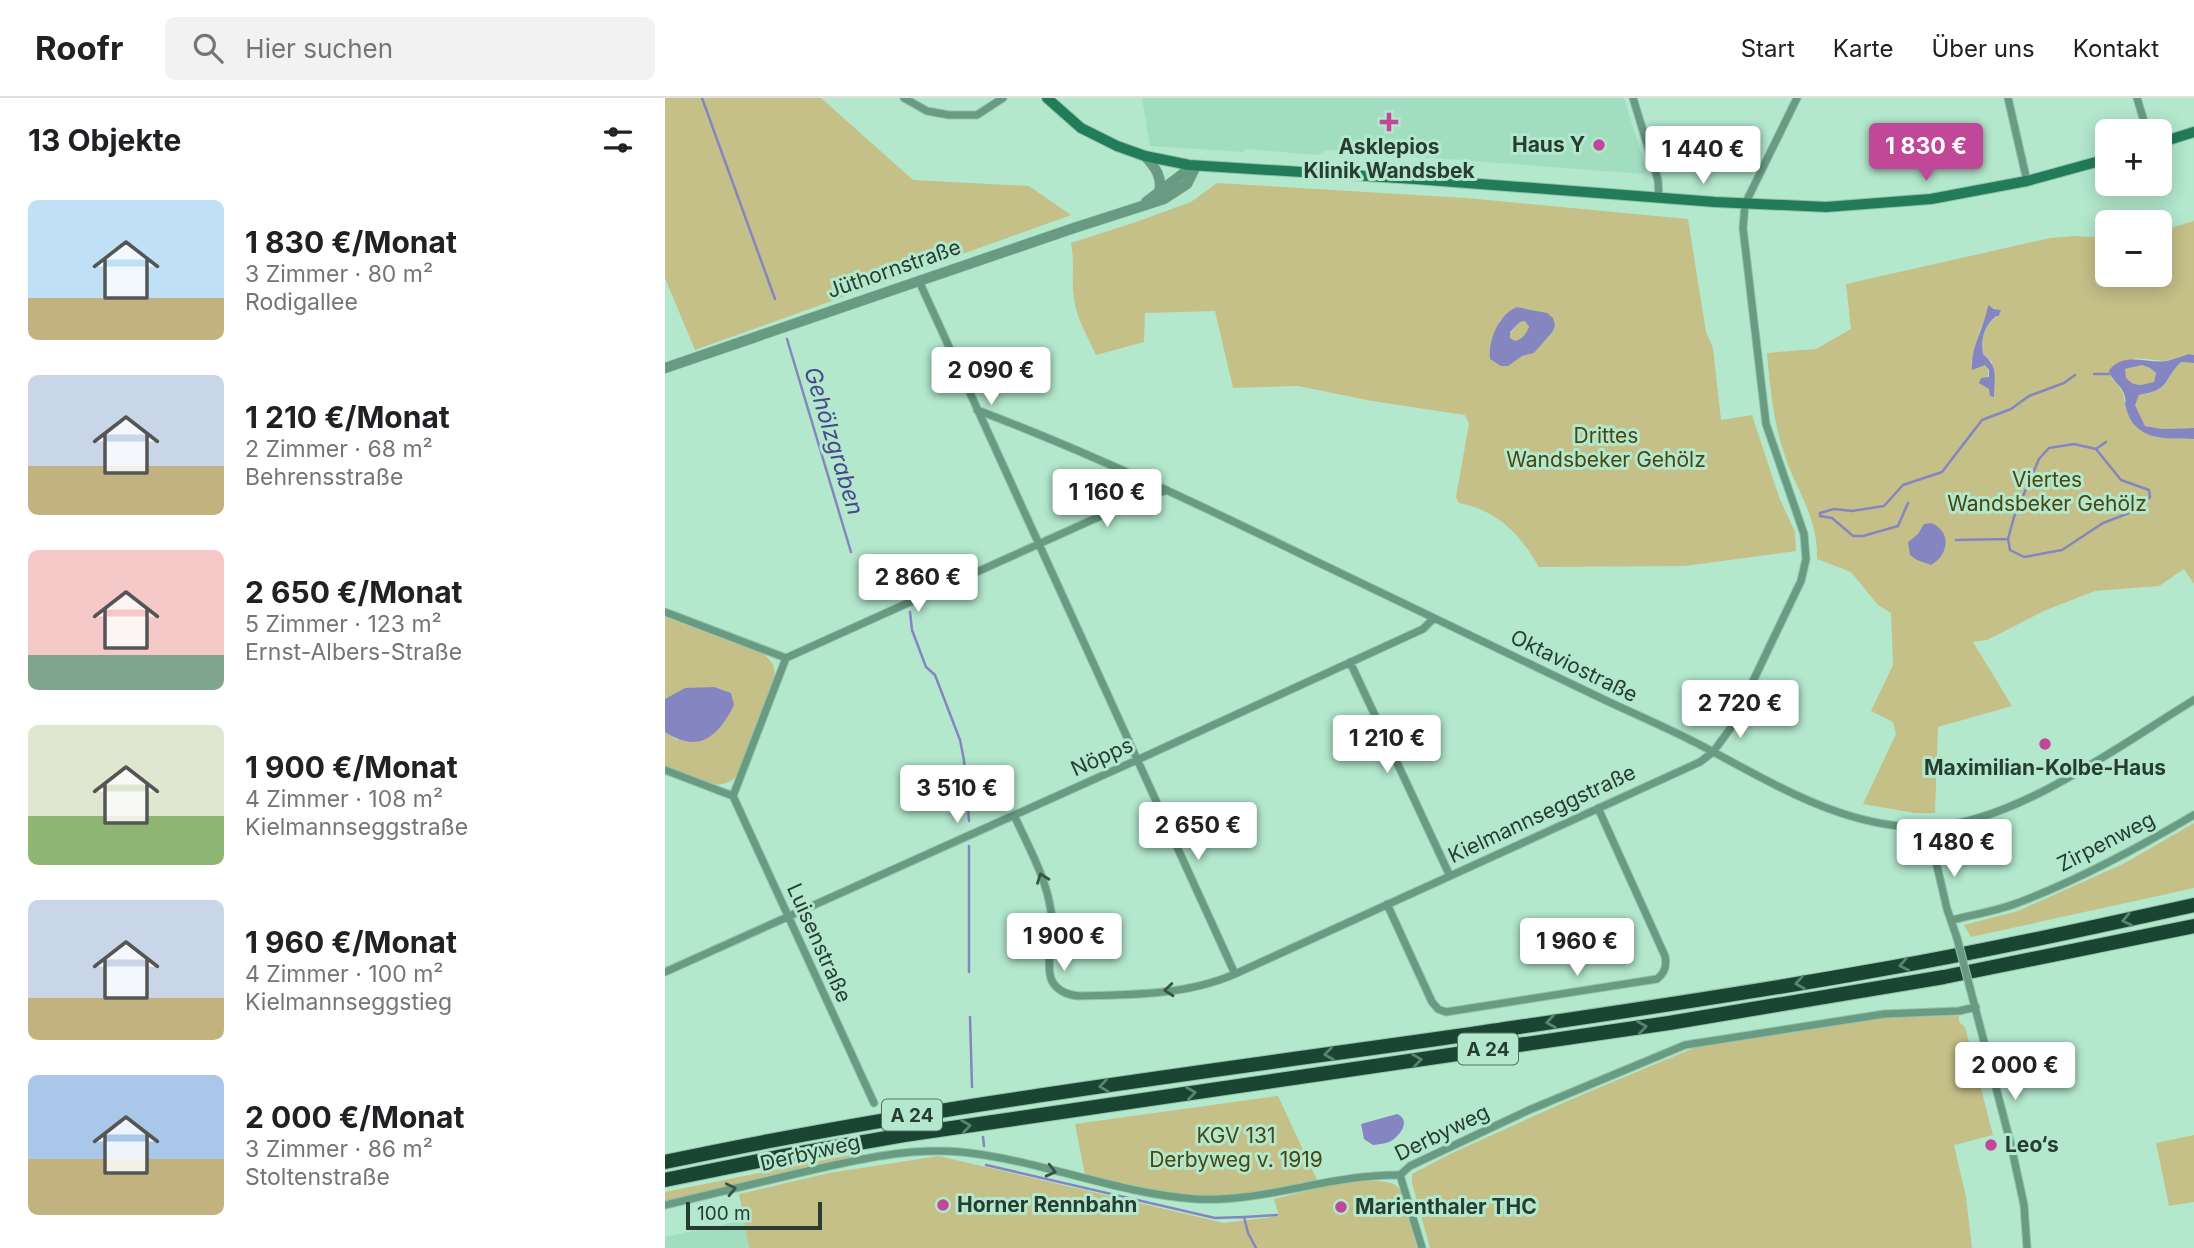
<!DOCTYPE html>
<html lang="de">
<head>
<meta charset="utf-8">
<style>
  body { margin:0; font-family:Inter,sans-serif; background:#f2f2f2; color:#202124; height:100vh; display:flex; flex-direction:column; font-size:26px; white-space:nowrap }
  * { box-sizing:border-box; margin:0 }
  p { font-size:23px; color:#757577 }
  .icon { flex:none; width:38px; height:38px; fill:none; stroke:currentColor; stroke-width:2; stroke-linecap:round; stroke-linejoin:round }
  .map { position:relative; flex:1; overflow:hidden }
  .sheet { display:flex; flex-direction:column; background:#fff; width:665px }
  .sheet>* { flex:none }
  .tools { position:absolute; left:1430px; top:21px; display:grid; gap:14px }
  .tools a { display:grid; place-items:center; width:77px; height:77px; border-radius:10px; background:#fff; box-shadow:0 4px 18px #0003; font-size:35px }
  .scale { position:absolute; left:21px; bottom:18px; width:136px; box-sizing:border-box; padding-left:7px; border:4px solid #283d32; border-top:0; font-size:19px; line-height:24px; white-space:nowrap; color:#283d32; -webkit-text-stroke:5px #b3e8cd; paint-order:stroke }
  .price { position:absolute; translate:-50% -60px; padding:0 16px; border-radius:7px; background:#fff; color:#222; font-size:23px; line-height:46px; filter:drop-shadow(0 2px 4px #0008) }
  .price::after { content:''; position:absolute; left:50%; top:42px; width:21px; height:16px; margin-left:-10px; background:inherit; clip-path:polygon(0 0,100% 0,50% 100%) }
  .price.current { background:#c14799; color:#fff }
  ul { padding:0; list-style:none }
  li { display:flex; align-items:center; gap:21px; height:175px; padding:0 28px }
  li span { display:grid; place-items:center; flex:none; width:196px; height:140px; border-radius:10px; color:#555 }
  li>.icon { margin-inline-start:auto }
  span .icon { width:84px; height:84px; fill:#fffc; stroke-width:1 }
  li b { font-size:30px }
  h2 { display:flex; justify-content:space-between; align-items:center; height:84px; padding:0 28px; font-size:30px }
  header { display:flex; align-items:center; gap:42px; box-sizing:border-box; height:98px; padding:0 35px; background:#fff; border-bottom:2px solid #e0e0e0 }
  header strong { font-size:33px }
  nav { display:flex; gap:38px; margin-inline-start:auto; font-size:24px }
  .search { width:490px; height:63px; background:#f2f2f2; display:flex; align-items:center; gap:18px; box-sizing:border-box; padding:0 24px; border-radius:10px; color:#757577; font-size:26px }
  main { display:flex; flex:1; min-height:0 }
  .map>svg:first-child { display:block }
  .built { fill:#a1dec0 }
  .green { fill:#c5bf88; fill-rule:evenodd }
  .water { fill:#8586c1; fill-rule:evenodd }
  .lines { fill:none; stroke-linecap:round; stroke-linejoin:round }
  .stream { stroke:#8586c1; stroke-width:2.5 }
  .minor-casing { stroke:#94c2ab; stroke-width:9 }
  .tertiary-casing { stroke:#94c2ab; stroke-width:11 }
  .secondary-casing { stroke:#94c2ab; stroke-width:12 }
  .motorway-casing { stroke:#94c2ab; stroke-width:16 }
  .minor { stroke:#689b82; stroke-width:7 }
  .tertiary { stroke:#689b82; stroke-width:10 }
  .secondary { stroke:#227c59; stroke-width:10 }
  .motorway { stroke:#194532; stroke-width:14 }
  .minor-bridge-casing { stroke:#94c2ab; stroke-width:9; stroke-linecap:butt }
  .minor-bridge { stroke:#689b82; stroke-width:7 }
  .oneway { stroke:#385446 }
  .oneway2 { stroke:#578670 }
  .poi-dot { fill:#c14799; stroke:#b3e8cd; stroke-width:2.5 }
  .labels { text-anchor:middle; stroke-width:6; stroke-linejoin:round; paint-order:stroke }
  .shield { fill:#b3e8cd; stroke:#527060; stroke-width:2 }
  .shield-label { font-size:19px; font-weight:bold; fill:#283d32 }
  .poi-label { font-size:21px; font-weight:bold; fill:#283d32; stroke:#b3e8cd; text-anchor:start }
  .street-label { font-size:21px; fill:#283d32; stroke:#b3e8cd }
  .park-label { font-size:21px; fill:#4b4510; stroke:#b3e8cd }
  .water-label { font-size:23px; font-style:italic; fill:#49458f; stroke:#b3e8cd }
</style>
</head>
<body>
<header>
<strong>Roofr</strong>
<div class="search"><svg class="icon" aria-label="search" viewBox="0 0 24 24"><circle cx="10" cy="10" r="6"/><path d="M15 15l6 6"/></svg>Hier suchen</div>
<nav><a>Start</a><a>Karte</a><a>Über uns</a><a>Kontakt</a></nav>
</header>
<main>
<section class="sheet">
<h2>13 Objekte<svg class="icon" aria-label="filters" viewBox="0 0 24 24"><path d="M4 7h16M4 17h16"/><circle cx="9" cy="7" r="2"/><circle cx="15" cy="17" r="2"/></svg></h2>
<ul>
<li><span style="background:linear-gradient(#bfe0f5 70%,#c2b280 0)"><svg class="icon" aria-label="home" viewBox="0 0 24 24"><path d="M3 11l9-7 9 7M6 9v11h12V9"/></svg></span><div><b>1 830 €/Monat</b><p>3 Zimmer · 80 m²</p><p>Rodigallee</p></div></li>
<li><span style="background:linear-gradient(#c9d6e8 65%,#c2b280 0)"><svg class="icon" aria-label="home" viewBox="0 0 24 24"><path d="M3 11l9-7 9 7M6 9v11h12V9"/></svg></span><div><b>1 210 €/Monat</b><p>2 Zimmer · 68 m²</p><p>Behrensstraße</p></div></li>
<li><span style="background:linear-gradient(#f6c9c9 75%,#7fa58c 0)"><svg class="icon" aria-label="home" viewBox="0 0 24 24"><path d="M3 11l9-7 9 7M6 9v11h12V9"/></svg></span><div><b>2 650 €/Monat</b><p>5 Zimmer · 123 m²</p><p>Ernst-Albers-Straße</p></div></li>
<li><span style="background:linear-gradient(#dfe7d0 65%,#8fb573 0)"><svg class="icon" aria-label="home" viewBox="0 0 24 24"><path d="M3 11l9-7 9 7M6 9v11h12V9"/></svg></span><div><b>1 900 €/Monat</b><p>4 Zimmer · 108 m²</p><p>Kielmannseggstraße</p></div></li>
<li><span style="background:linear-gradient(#c9d6e8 70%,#c2b280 0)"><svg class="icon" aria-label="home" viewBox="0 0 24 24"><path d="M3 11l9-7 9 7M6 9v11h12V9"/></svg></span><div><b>1 960 €/Monat</b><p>4 Zimmer · 100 m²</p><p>Kielmannseggstieg</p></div></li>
<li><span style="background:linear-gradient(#a9c7e8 60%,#c2b280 0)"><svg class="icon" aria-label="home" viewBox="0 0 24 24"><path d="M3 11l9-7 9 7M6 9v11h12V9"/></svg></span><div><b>2 000 €/Monat</b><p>3 Zimmer · 86 m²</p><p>Stoltenstraße</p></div></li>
</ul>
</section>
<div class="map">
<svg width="1529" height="1150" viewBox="0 0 1529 1150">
  <rect width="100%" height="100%" fill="#b3e8cd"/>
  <path class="built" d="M477 0H959L981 71 979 76 662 52 653 57 579 51 578 54 485 48Z
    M79 1122 84 1150H0V1139Z"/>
  <path class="green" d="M0 0H156L248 82 364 88 406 117 30 252 0 180Z
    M552 85 801 100 1023 121 1041 234 1048 250 1056 322 1087 317 1114 399 1130 434 1131 453 1019 468 874 469C855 436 832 412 794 405L791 399 804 326 800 317 707 303 633 288 568 290 550 213 480 215 479 244 431 257C423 239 411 220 409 200 406 182 410 164 406 145L471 124 526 104ZM852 209C866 213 885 211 890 227L869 255 857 258 824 255 835 222Z
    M1529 123V257L1524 256 1500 263 1470 260 1446 280C1456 289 1460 295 1460 309L1491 339 1529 341V486L1519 471 1494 488 1430 493 1381 512 1322 542 1308 544 1347 608 1273 629 1270 715H1250L1198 706 1231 636 1228 624 1206 613 1228 567 1226 515 1213 507 1186 474 1152 461C1153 416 1130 392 1118 352 1108 321 1105 288 1102 255L1151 251 1186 231 1181 186 1385 140 1410 138 1442 140V177H1494L1495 133ZM1322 208 1335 212 1333 218C1319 226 1316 241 1318 256L1327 264 1324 291 1319 288C1323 280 1326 275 1320 267L1312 268 1306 266 1315 232 1322 218Z
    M860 223 864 229C861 236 857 240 850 244L845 240V235L855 224Z
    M1516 264 1529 265V330L1498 331 1480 328 1469 307 1474 297C1507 292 1496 284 1516 264Z
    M1477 267 1485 270 1491 275 1489 285C1476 287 1471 290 1460 280V271Z
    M0 519 99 556 108 566 110 579 72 677C55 699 21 677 0 669V634L12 642 69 607 20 590 0 602Z
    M1529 725V790L1306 839 1299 827 1353 813 1460 765Z
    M1294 918V924L1300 929 1328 1037 1289 1047 1301 1099 1307 1150H765L747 1085V1076L787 1055 907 1001 1031 949 1221 919Z
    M613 998 652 1082C610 1091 565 1102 522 1097 487 1093 453 1085 420 1077L410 1026Z
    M1529 1037V1104L1504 1108 1491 1045Z
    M193 1055 195 1059 0 1104V1094Z
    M274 1058 559 1125 614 1118 609 1101C637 1094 698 1077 726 1085 732 1087 735 1091 737 1096L752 1150H84L74 1096 164 1075Z"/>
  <path class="water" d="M1323 207 1329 211 1336 212C1331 224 1337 213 1328 221 1318 230 1316 244 1318 256 1334 270 1329 278 1329 299L1325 298 1324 291 1314 285 1316 280 1324 279V272L1320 267 1307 272C1305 249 1320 229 1323 207Z
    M852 209 882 215 888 220 890 227 888 233 869 255 857 258 843 268H836L825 261C823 242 834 216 852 209ZM860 223 864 229C861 236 857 241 850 243L845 240V234L855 224Z
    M1524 256 1529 257V265L1516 264C1496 284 1507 291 1474 297L1470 307 1480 328 1498 331 1529 330V341C1501 340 1470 344 1461 310 1458 300 1462 310 1460 299 1458 287 1446 284 1444 272 1460 253 1482 266 1502 263 1509 261 1517 258 1524 256ZM1477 267 1485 270 1491 275 1489 284C1476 287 1471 290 1461 280L1460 271Z
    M1266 425C1287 433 1284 457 1266 467L1252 462 1245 457 1243 444 1253 436 1259 426Z
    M49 589 66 595 69 607C53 639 34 656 0 634V601L20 590Z
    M732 1016C746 1022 736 1037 726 1043 721 1046 714 1046 708 1047L699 1041 696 1026Z"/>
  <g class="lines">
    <path class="stream" d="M37 0 110 201
      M122 241 186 454
      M1429 276H1445
      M1409 346 1431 351 1456 382 1484 392 1485 399 1472 412 1438 425 1397 452 1359 459 1345 452 1343 441 1349 419 1374 361 1384 350Z
      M1431 351 1441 344
      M1243 405 1233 428 1198 438H1188L1167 420 1155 418V415L1169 411 1187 413 1219 408 1238 387 1277 374 1317 322 1346 311 1364 298 1399 285 1410 277
      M1291 442 1343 441
      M245 514 247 532 261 569 270 577 295 642 299 662 304 723
      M304 748V874
      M305 919 307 989
      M318 1039 319 1048
      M321 1067 550 1120 579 1119 583 1135 591 1150
      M580 1119 612 1117"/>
    <g class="minor-casing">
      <path id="minor" d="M239 0 262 13 284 17H312L338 0
        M968 0 993 82 994 101
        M1343 0 1362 83
        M1472 0 1482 33
        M254 183 570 876
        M312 312C426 355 535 407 644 460 743 507 842 555 942 603 974 618 1007 632 1039 649 1109 686 1182 732 1264 729 1351 725 1455 647 1529 602
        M0 514 121 560
        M121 560 458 408 502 392
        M685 564 785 778
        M0 672 68 698 121 560
        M68 698 209 1005
        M349 717C363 748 381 779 386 813 389 832 380 870 387 883 393 894 403 897 414 898 466 897 522 897 570 876L1035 664 1048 654 1065 631 1136 483 1141 461 1139 436 1101 326 1078 130 1080 106 1132 0
        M1263 729 1282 811 1292 840
        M722 806 767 904 773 911 781 914 992 881C1000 875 1002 868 1000 858L933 710
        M1287 822C1310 816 1333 813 1355 804 1416 781 1473 750 1529 717
        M0 874 472 662 758 531 769 520
        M1305 890 1346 1047 1359 1107 1362 1150
        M735 1077 757 1150
        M0 1107C45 1096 89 1086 134 1075 186 1063 242 1049 296 1054 375 1062 450 1095 530 1101 598 1105 665 1076 735 1077L745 1068 864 1012 1020 947 1219 916 1294 913 1311 909"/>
    </g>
    <g class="tertiary-casing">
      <path id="tertiary" d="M480 58C490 69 498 79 494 95
        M481 104 520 74 531 68
        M0 270 409 130 499 101 522 86 531 68"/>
    </g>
    <g class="secondary-casing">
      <path id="secondary" d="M382 0 416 30 452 48 480 58 524 67 750 81 1050 104 1161 109 1266 101 1362 83 1442 61
        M1494 45 1529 34"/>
    </g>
    <g class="motorway-casing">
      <path id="motorway" d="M0 1064C264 1008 533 975 800 937 934 917 1068 898 1201 874 1311 855 1420 831 1529 807
        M0 1082 113 1059 239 1037 1004 925 1279 879 1529 828"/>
    </g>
    <use href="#minor" class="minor"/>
    <use href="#tertiary" class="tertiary"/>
    <use href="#secondary" class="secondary"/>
    <use href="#motorway" class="motorway"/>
    <g class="minor-bridge-casing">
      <path id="minor-bridge" d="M1292 840 1305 890"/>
    </g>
    <use href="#minor-bridge" class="minor-bridge"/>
  </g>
  <defs><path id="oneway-chevron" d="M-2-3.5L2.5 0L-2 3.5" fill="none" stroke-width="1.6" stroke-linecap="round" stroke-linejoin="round" transform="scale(1.75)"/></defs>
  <g class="oneway">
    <use href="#oneway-chevron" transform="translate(377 780) rotate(-110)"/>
    <use href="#oneway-chevron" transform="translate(504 892) rotate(175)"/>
    <use href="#oneway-chevron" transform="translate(386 1073) rotate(14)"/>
    <use href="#oneway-chevron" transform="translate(66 1091) rotate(-13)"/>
  </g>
  <g class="oneway2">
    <use href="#oneway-chevron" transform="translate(1462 822) rotate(168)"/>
    <use href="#oneway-chevron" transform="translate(1239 867) rotate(169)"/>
    <use href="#oneway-chevron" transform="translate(1135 885) rotate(171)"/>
    <use href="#oneway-chevron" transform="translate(886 924) rotate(171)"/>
    <use href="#oneway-chevron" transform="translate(977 929) rotate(-8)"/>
    <use href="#oneway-chevron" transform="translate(664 956) rotate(172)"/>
    <use href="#oneway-chevron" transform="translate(752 962) rotate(-8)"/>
    <use href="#oneway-chevron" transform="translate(439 988) rotate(172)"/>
    <use href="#oneway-chevron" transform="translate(526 995) rotate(-8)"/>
    <use href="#oneway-chevron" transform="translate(301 1028) rotate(-8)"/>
  </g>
  <g class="poi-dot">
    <path d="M720.5 13.5h7v7h7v7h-7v7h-7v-7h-7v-7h7z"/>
    <circle cx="934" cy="47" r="7"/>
    <circle cx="1380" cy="646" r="7"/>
    <circle cx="1326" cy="1047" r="7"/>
    <circle cx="278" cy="1107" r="7"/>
    <circle cx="676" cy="1109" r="7"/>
  </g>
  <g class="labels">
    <g class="shield">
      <rect x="793" y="935.5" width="60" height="31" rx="5"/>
      <rect x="217" y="1001.5" width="60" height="31" rx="5"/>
    </g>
    <g class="shield-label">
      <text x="823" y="958">A 24</text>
      <text x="247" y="1024">A 24</text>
    </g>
    <g class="poi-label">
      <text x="920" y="54" text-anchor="end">Haus Y</text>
      <text x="724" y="56" text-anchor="middle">Asklepios<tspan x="724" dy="24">Klinik Wandsbek</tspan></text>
      <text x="1380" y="677" text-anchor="middle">Maximilian-Kolbe-Haus</text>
      <text x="1340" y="1054">Leo‘s</text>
      <text x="292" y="1114">Horner Rennbahn</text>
      <text x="690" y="1116">Marienthaler THC</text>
    </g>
    <g class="street-label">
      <text transform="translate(229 171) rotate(-19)" y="7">Jüthornstraße</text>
      <text transform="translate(909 568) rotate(26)" y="7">Oktaviostraße</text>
      <text transform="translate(437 659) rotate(-24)" y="7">Nöpps</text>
      <text transform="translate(877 716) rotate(-25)" y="7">Kielmannseggstraße</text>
      <text transform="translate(1441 744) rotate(-27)" y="7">Zirpenweg</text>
      <text transform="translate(154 845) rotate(66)" y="7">Luisenstraße</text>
      <text transform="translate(777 1035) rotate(-26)" y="7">Derbyweg</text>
      <text transform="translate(145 1055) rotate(-13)" y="7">Derbyweg</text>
    </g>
    <g class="park-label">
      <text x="941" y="345">Drittes<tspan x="941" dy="24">Wandsbeker Gehölz</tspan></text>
      <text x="1382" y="389">Viertes<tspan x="1382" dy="24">Wandsbeker Gehölz</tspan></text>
      <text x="571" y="1045">KGV 131<tspan x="571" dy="24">Derbyweg v. 1919</tspan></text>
    </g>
    <g class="water-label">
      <text transform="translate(169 343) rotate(73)" y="8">Gehölzgraben</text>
    </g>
  </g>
</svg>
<div class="tools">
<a>+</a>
<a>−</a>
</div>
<div class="scale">100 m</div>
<b class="price current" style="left:1261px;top:85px">1 830 €</b>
<b class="price" style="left:1038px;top:88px">1 440 €</b>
<b class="price" style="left:326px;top:309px">2 090 €</b>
<b class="price" style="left:442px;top:431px">1 160 €</b>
<b class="price" style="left:253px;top:516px">2 860 €</b>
<b class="price" style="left:1075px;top:642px">2 720 €</b>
<b class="price" style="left:722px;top:677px">1 210 €</b>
<b class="price" style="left:292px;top:727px">3 510 €</b>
<b class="price" style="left:533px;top:764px">2 650 €</b>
<b class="price" style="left:1289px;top:781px">1 480 €</b>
<b class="price" style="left:399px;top:875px">1 900 €</b>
<b class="price" style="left:912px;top:880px">1 960 €</b>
<b class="price" style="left:1350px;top:1004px">2 000 €</b>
</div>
</main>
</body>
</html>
